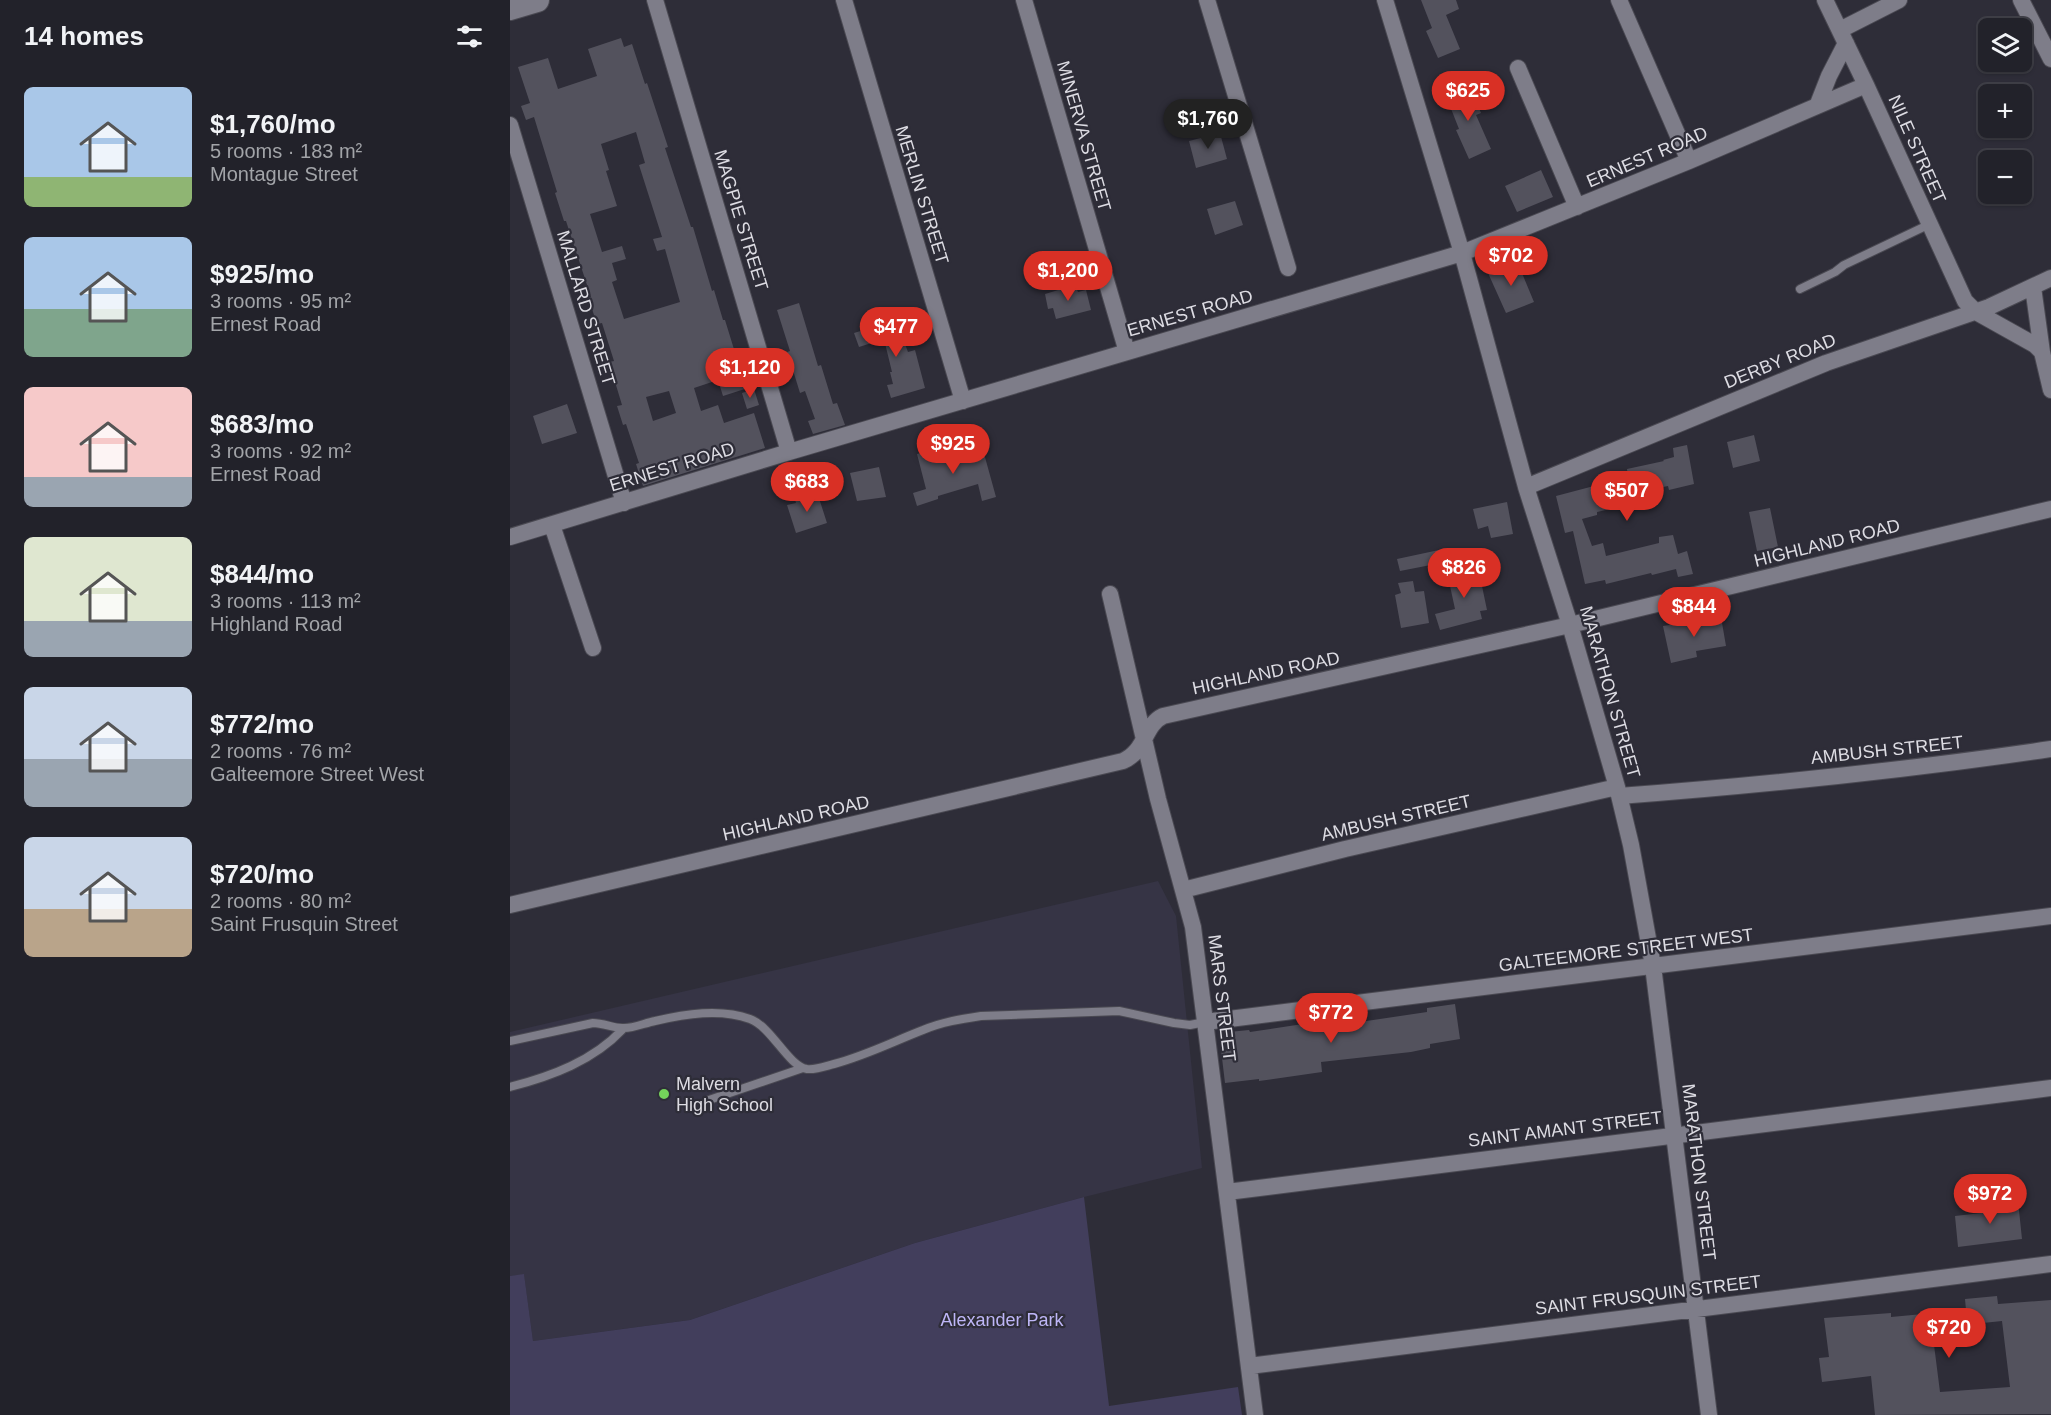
<!DOCTYPE html>
<html lang="en">
<head>
<meta charset="utf-8">
<style>
  body { margin:0; font-family:Arial,sans-serif; background:#2e2f36; color:#f1f3f6; height:100vh; display:flex; flex-direction:column; font-size:22px; white-space:nowrap }
  * { box-sizing:border-box; margin:0 }
  p { font-size:20px; color:#a2a4a8 }
  .icon { flex:none; width:33px; height:33px; fill:none; stroke:currentColor; stroke-width:2; stroke-linecap:round; stroke-linejoin:round }
  .map { position:relative; flex:1; overflow:hidden }
  .sheet { display:flex; flex-direction:column; background:#22222a; width:510px }
  .sheet>* { flex:none }
  .controls { position:absolute; left:1468px; top:18px; display:grid; gap:12px }
  .controls a { display:grid; place-items:center; width:54px; height:54px; border-radius:9px; background:#22222a; box-shadow:0 2px 4px #0004,0 0 0 2px #3f3f47; font-size:30px }
  .price { position:absolute; translate:-50% -51px; padding:0 14px; border-radius:21px; background:#d93025; color:#fff; font-size:20px; line-height:39px; filter:drop-shadow(0 2px 3px #0008) }
  .price::after { content:''; position:absolute; left:50%; top:36px; width:18px; height:14px; margin-left:-9px; background:inherit; clip-path:polygon(0 0,100% 0,50% 100%) }
  .price.selected { background:#222; color:#fff }
  ul { padding:0; list-style:none }
  li { display:flex; align-items:center; gap:18px; height:150px; padding:0 24px }
  li span { display:grid; place-items:center; flex:none; width:168px; height:120px; border-radius:9px; color:#555 }
  li>.icon { margin-inline-start:auto }
  span .icon { width:72px; height:72px; fill:#fffc; stroke-width:1 }
  li b { font-size:26px }
  h2 { display:flex; justify-content:space-between; align-items:center; height:72px; padding:0 24px; font-size:26px }
  main { display:flex; flex:1; min-height:0 }
  .map>svg:first-child { display:block }
  .built { fill:#363445 }
  .green { fill:#423e5c }
  .building { fill:#53525d; fill-rule:evenodd }
  .lines { fill:none; stroke-linecap:round; stroke-linejoin:round }
  .service-casing { stroke:#4a4952; stroke-width:10 }
  .minor-casing { stroke:#4a4952; stroke-width:18 }
  .secondary-casing { stroke:#4a4952; stroke-width:26 }
  .service { stroke:#7e7d89; stroke-width:8 }
  .minor { stroke:#7e7d89; stroke-width:16 }
  .secondary { stroke:#7e7d89; stroke-width:24 }
  .poi-dot { fill:#74d25b; stroke:#2e2d38; stroke-width:2 }
  .labels { text-anchor:middle; stroke-width:4.5; stroke-linejoin:round; paint-order:stroke }
  .street-label { font-size:18px; fill:#dddce3; stroke:#2e2d38 }
  .poi-label { font-size:18px; fill:#dddce3; stroke:#2e2d38; text-anchor:start }
  .park-label { font-size:18px; fill:#beb6f7; stroke:#2e2d38 }
</style>
</head>
<body>
<main>
<section class="sheet">
<h2>14 homes<svg class="icon" aria-label="filters" viewBox="0 0 24 24"><path d="M4 7h16M4 17h16"/><circle cx="9" cy="7" r="2"/><circle cx="15" cy="17" r="2"/></svg></h2>
<ul>
<li><span style="background:linear-gradient(#a9c7e8 75%,#8fb573 0)"><svg class="icon" aria-label="home" viewBox="0 0 24 24"><path d="M3 11l9-7 9 7M6 9v11h12V9"/></svg></span><div><b>$1,760/mo</b><p>5 rooms · 183 m²</p><p>Montague Street</p></div></li>
<li><span style="background:linear-gradient(#a9c7e8 60%,#7fa58c 0)"><svg class="icon" aria-label="home" viewBox="0 0 24 24"><path d="M3 11l9-7 9 7M6 9v11h12V9"/></svg></span><div><b>$925/mo</b><p>3 rooms · 95 m²</p><p>Ernest Road</p></div></li>
<li><span style="background:linear-gradient(#f6c9c9 75%,#9aa5b1 0)"><svg class="icon" aria-label="home" viewBox="0 0 24 24"><path d="M3 11l9-7 9 7M6 9v11h12V9"/></svg></span><div><b>$683/mo</b><p>3 rooms · 92 m²</p><p>Ernest Road</p></div></li>
<li><span style="background:linear-gradient(#dfe7d0 70%,#9aa5b1 0)"><svg class="icon" aria-label="home" viewBox="0 0 24 24"><path d="M3 11l9-7 9 7M6 9v11h12V9"/></svg></span><div><b>$844/mo</b><p>3 rooms · 113 m²</p><p>Highland Road</p></div></li>
<li><span style="background:linear-gradient(#c9d6e8 60%,#9aa5b1 0)"><svg class="icon" aria-label="home" viewBox="0 0 24 24"><path d="M3 11l9-7 9 7M6 9v11h12V9"/></svg></span><div><b>$772/mo</b><p>2 rooms · 76 m²</p><p>Galteemore Street West</p></div></li>
<li><span style="background:linear-gradient(#c9d6e8 60%,#b9a48a 0)"><svg class="icon" aria-label="home" viewBox="0 0 24 24"><path d="M3 11l9-7 9 7M6 9v11h12V9"/></svg></span><div><b>$720/mo</b><p>2 rooms · 80 m²</p><p>Saint Frusquin Street</p></div></li>
</ul>
</section>
<div class="map">
<svg width="1541" height="1415" viewBox="0 0 1541 1415">
  <rect width="100%" height="100%" fill="#2e2d38"/>
  <path class="built" d="M648 881 666 916 692 1168 574 1197 405 1243 180 1320 23 1341 14 1275 0 1276V1032Z"/>
  <path class="green" d="M574 1197 599 1406 728 1387 732 1415H0V1276L14 1274 23 1341 180 1320 405 1243Z"/>
  <path class="building" d="M911 0H946L949 9 936 15 950 49 928 58 916 31 922 28Z
    M111 38 114 47 122 44 135 84 137 83 158 147 155 148 181 227H183L202 291 204 290 213 320H215L227 359 231 358 241 387 213 396 208 380 184 388 191 411 208 405 214 423 244 413 255 448 133 486 126 464 129 463 116 424 113 425 107 406 112 405 99 362 104 361 92 323 87 324 78 297H81L56 221H54L45 193 47 192 24 117 16 120 11 106 20 103 8 67 38 58 48 89 87 76 78 49ZM126 132 135 163 129 165 152 237 143 239 147 251 155 249 170 302 114 319 102 282 107 280 102 263 116 259 112 246 92 252 80 214 107 206 96 171 99 170 91 144ZM159 391 166 413 143 421 136 397Z
    M960 86 971 113 966 115 981 149 959 159 946 130 949 129 936 96Z
    M710 133 717 159 686 168 679 141Z
    M1031 170 1043 197 1007 212 995 186Z
    M725 201 733 225 705 235 697 209Z
    M1007 261 1024 302 996 313 978 273Z
    M565 285 568 292 576 290 581 310 546 319 543 308 538 309 535 294Z
    M289 303 308 366 311 365 323 404 327 403 335 425 303 434 298 421 305 419 295 391 290 393 282 367 277 369 272 354 280 351 267 310Z
    M386 320 398 352 405 350 415 388 381 398 377 385 383 384 380 372H382L374 339 349 347 344 333Z
    M244 389 249 405 237 409 232 393Z
    M57 404 67 433 32 444 23 416Z
    M1244 435 1250 461 1223 468 1217 442Z
    M1177 445 1184 484 1159 490 1158 486 1133 491 1136 501 1087 512V515L1072 519 1082 546 1093 543 1096 556 1149 543V537L1163 535 1168 554 1177 551 1183 574 1168 577 1166 569 1142 575 1141 573 1096 584 1095 580 1075 584 1063 531 1055 533 1046 496 1118 477 1117 469 1154 461 1153 460 1164 457 1163 448Z
    M435 447 439 460 473 450 486 497 472 501 468 484 428 496V499L407 506 403 493 416 489 407 454Z
    M369 467 376 497 347 501 340 473Z
    M297 492 299 498 308 495 317 523 286 533 277 505 286 503 284 496Z
    M997 502 1003 534 981 538 978 526 968 529 963 509Z
    M1260 508 1268 547 1247 551 1239 512Z
    M929 550 931 563 890 571 887 559Z
    M968 567 977 610 970 611 972 619 930 630 925 614 945 609 937 572Z
    M903 581 905 592 914 591 919 623 891 628 885 595 891 593 888 583Z
    M1211 617 1216 646 1186 651 1187 657 1161 663 1153 626Z
    M945 1004 950 1039 920 1044V1048L901 1052 811 1062 812 1072 749 1081V1079L715 1083 709 1033 739 1030 740 1032 806 1022 807 1026 843 1023 917 1012V1008Z
    M1508 1201 1512 1239 1448 1247 1445 1216 1480 1212 1479 1204Z
    M1487 1296 1488 1304 1541 1300V1414L1365 1415 1361 1376 1312 1382 1309 1358 1319 1357 1314 1318 1381 1313V1317L1456 1310 1455 1299ZM1492 1321 1500 1387 1430 1392 1423 1337 1455 1334 1454 1325Z"/>
  <g class="lines">
    <g class="service-casing">
      <path id="service" d="M1290 289 1325 272 1334 265 1420 224
        M0 1041 83 1023C94 1023 105 1029 114 1028 124 1028 135 1023 145 1021 175 1014 210 1008 240 1019 262 1027 278 1066 297 1069 306 1070 316 1066 324 1064 357 1055 382 1042 413 1030 432 1022 451 1019 471 1016L609 1011 664 1023 680 1025 695 1022
        M0 1087C42 1076 83 1061 113 1029
        M199 1100 293 1068"/>
    </g>
    <g class="minor-casing">
      <path id="minor" d="M145 0 279 452
        M334 0 453 401
        M514 0 617 352
        M697 0 778 268
        M875 0 952 253 1016 487 1060 625 1107 787 1121 845 1143 966 1199 1415
        M1109 0 1179 161
        M1315 0 1356 85 1455 301 1466 312 1525 345 1532 352
        M1511 0 1541 59
        M1330 30 1389 0
        M1008 68 1067 207
        M1308 104 1319 76 1336 43
        M0 125 114 503
        M1523 287 1532 352 1541 390
        M1016 487 1316 363 1479 307 1541 278
        M42 525 83 648
        M0 537 279 452 952 253 1179 161 1356 85
        M600 594 648 799 683 927 745 1415
        M1109 796C1254 785 1398 770 1541 749
        M673 890 835 849 1107 787
        M0 905 613 761C636 751 634 725 653 716L1060 625 1541 509
        M695 1022 1541 916
        M717 1192 1541 1088
        M739 1366 1541 1264"/>
    </g>
    <g class="secondary-casing">
      <path id="secondary" d="M0 8 27 0"/>
    </g>
    <use href="#service" class="service"/>
    <use href="#minor" class="minor"/>
    <use href="#secondary" class="secondary"/>
  </g>
  <circle class="poi-dot" cx="154" cy="1094" r="6"/>
  <g class="labels">
    <g class="street-label">
      <text transform="translate(574 136) rotate(74)" y="6">MINERVA STREET</text>
      <text transform="translate(1407 149) rotate(66)" y="6">NILE STREET</text>
      <text transform="translate(1137 157) rotate(-23)" y="6">ERNEST ROAD</text>
      <text transform="translate(412 195) rotate(73)" y="6">MERLIN STREET</text>
      <text transform="translate(231 220) rotate(73)" y="6">MAGPIE STREET</text>
      <text transform="translate(76 308) rotate(73)" y="6">MALLARD STREET</text>
      <text transform="translate(680 313) rotate(-16)" y="6">ERNEST ROAD</text>
      <text transform="translate(1270 361) rotate(-22)" y="6">DERBY ROAD</text>
      <text transform="translate(162 467) rotate(-17)" y="6">ERNEST ROAD</text>
      <text transform="translate(1317 543) rotate(-14)" y="6">HIGHLAND ROAD</text>
      <text transform="translate(756 673) rotate(-12)" y="6">HIGHLAND ROAD</text>
      <text transform="translate(1100 692) rotate(74)" y="6">MARATHON STREET</text>
      <text transform="translate(1377 750) rotate(-6)" y="6">AMBUSH STREET</text>
      <text transform="translate(286 818) rotate(-13)" y="6">HIGHLAND ROAD</text>
      <text transform="translate(886 818) rotate(-13)" y="6">AMBUSH STREET</text>
      <text transform="translate(1116 950) rotate(-7)" y="6">GALTEEMORE STREET WEST</text>
      <text transform="translate(712 998) rotate(83)" y="6">MARS STREET</text>
      <text transform="translate(1055 1129) rotate(-7)" y="6">SAINT AMANT STREET</text>
      <text transform="translate(1189 1172) rotate(83)" y="6">MARATHON STREET</text>
      <text transform="translate(1138 1295) rotate(-7)" y="6">SAINT FRUSQUIN STREET</text>
    </g>
    <g class="poi-label">
      <text x="166" y="1090">Malvern<tspan x="166" dy="21">High School</tspan></text>
    </g>
    <g class="park-label">
      <text x="492" y="1326">Alexander Park</text>
    </g>
  </g>
</svg>
<div class="controls">
<a><svg class="icon" aria-label="layers" viewBox="0 0 24 24"><path d="M12 4l9 5-9 5-9-5zM3 14l9 5 9-5"/></svg></a>
<a>+</a>
<a>−</a>
</div>
<b class="price" style="left:958px;top:122px">$625</b>
<b class="price selected" style="left:698px;top:150px">$1,760</b>
<b class="price" style="left:1001px;top:287px">$702</b>
<b class="price" style="left:558px;top:302px">$1,200</b>
<b class="price" style="left:386px;top:358px">$477</b>
<b class="price" style="left:240px;top:399px">$1,120</b>
<b class="price" style="left:443px;top:475px">$925</b>
<b class="price" style="left:297px;top:513px">$683</b>
<b class="price" style="left:1117px;top:522px">$507</b>
<b class="price" style="left:954px;top:599px">$826</b>
<b class="price" style="left:1184px;top:638px">$844</b>
<b class="price" style="left:821px;top:1044px">$772</b>
<b class="price" style="left:1480px;top:1225px">$972</b>
<b class="price" style="left:1439px;top:1359px">$720</b>
</div>
</main>
</body>
</html>
